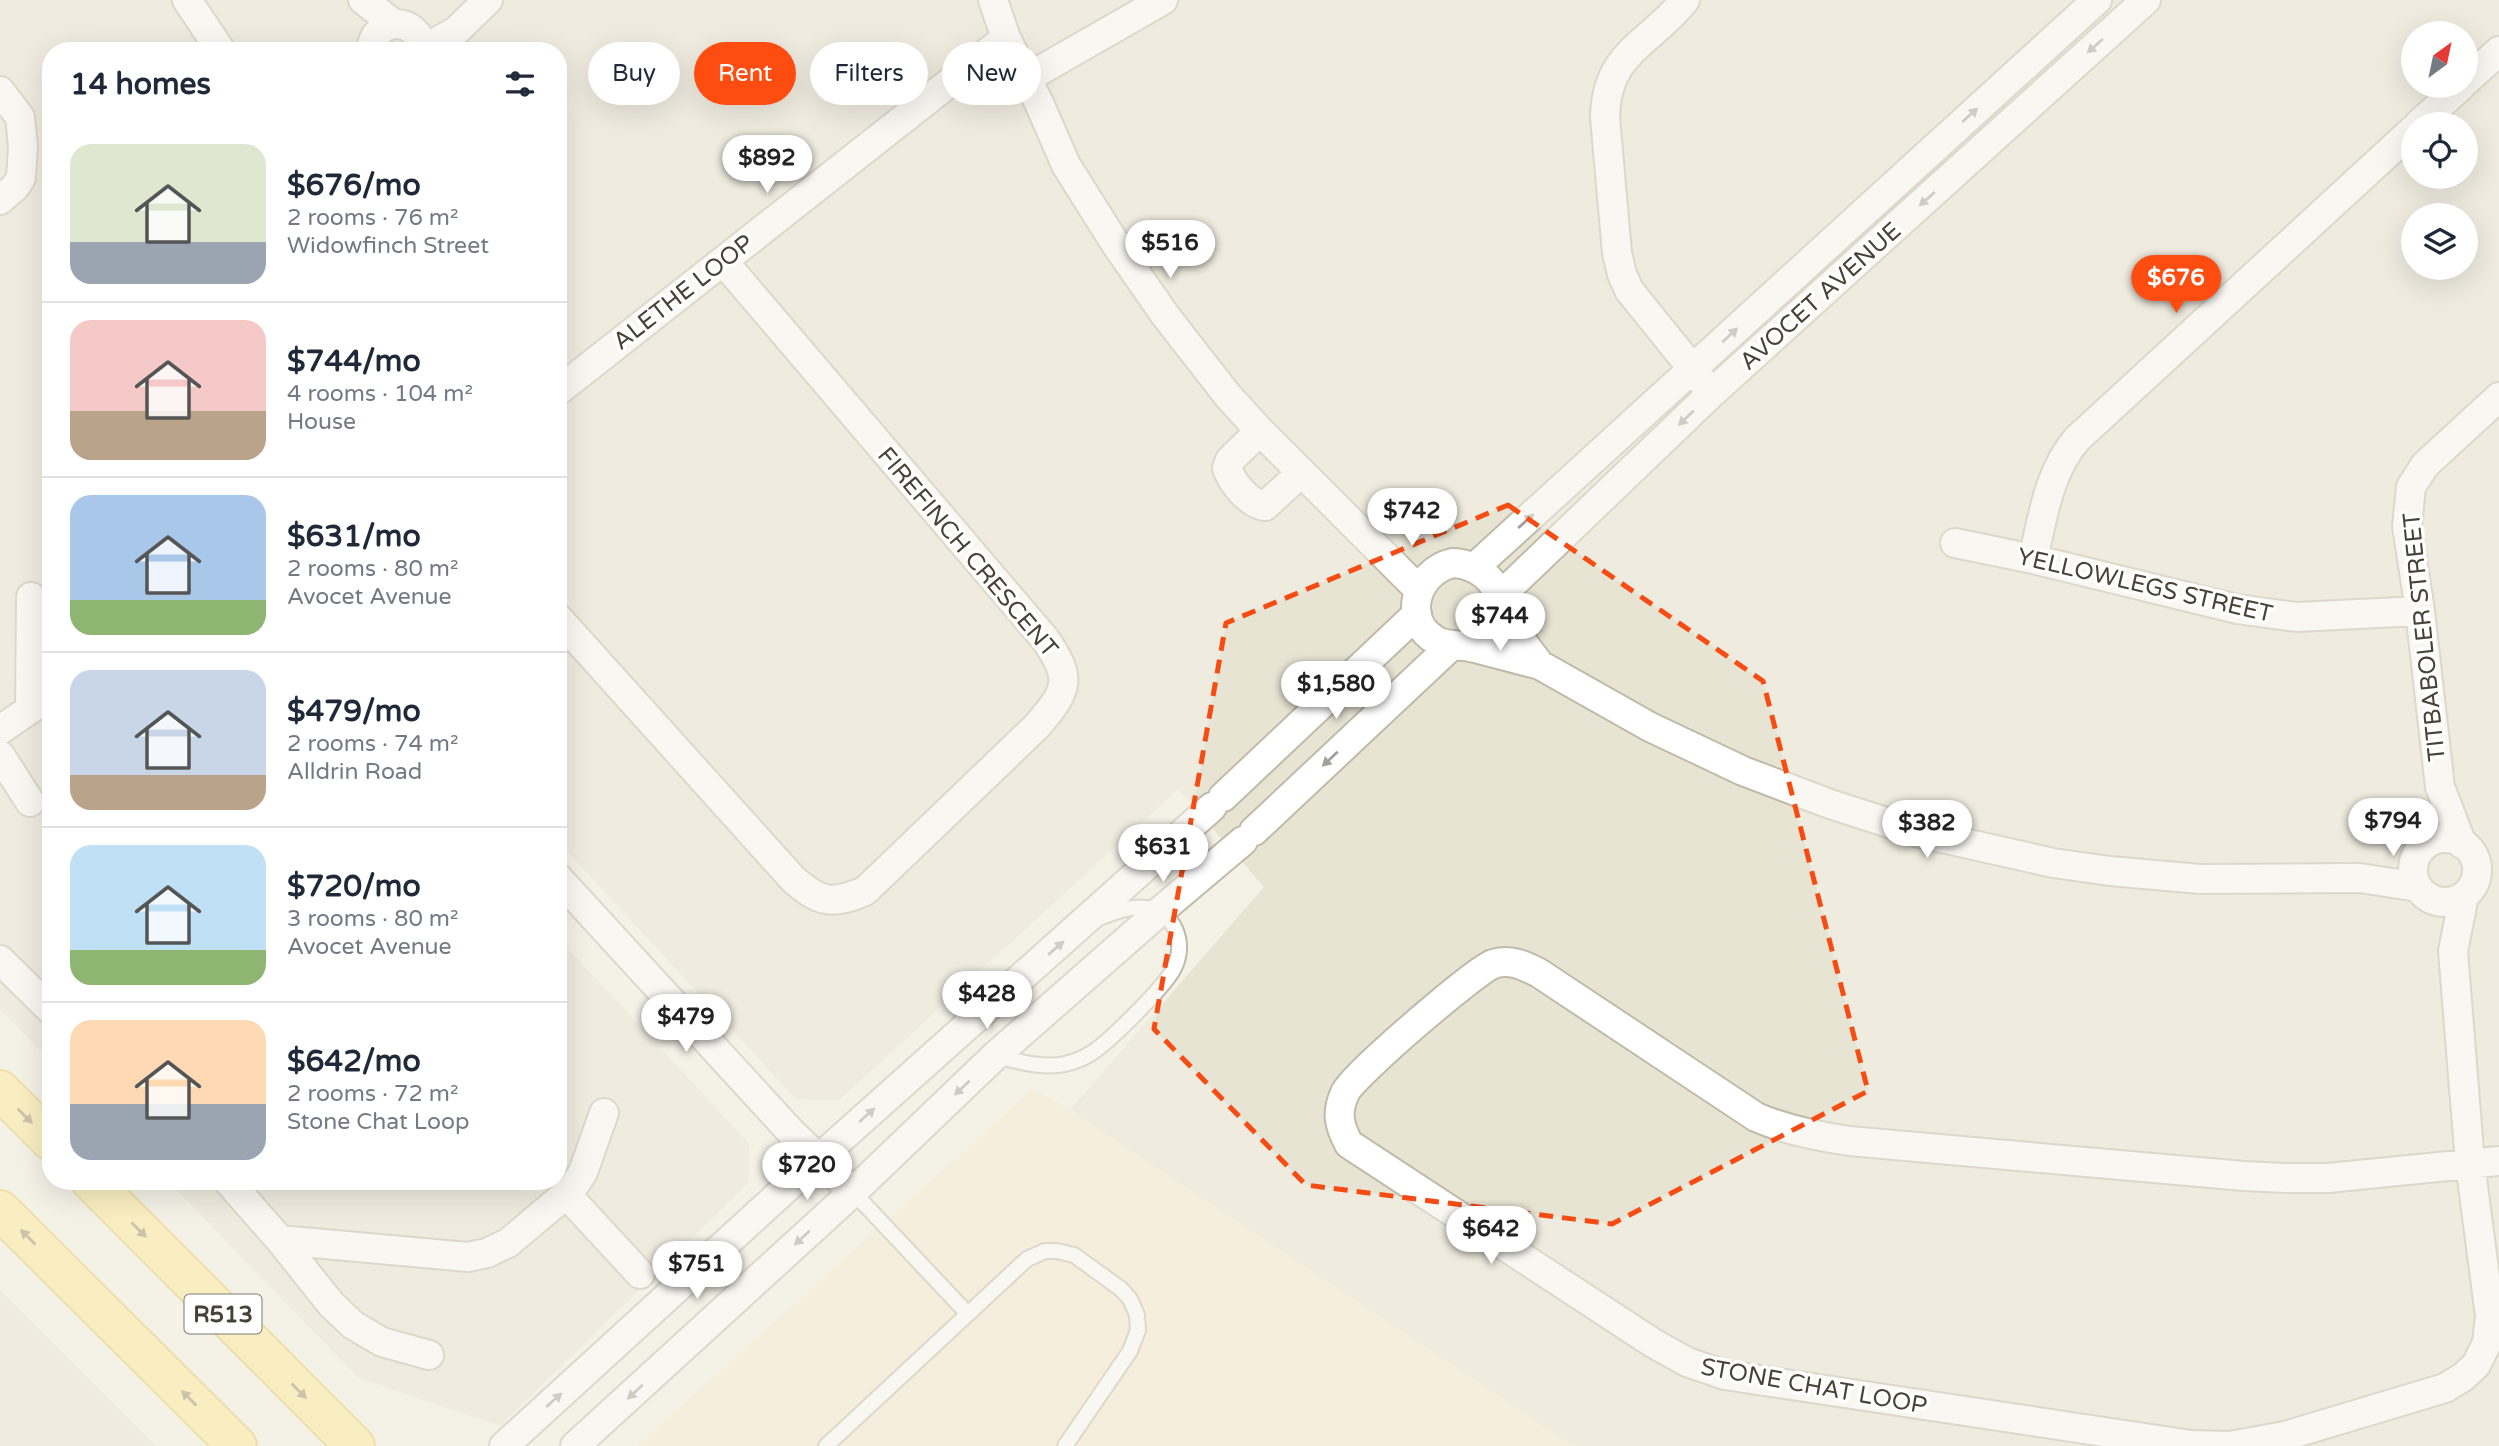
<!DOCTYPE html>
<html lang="en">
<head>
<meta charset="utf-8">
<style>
  body { margin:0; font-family:"Varela Round",sans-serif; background:#f2f2f3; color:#1f2937; height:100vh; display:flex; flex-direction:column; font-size:26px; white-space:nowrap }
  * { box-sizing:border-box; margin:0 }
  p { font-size:23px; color:#747a83 }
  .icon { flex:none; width:38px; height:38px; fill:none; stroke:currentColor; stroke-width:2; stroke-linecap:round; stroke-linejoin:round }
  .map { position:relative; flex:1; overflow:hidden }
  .drawer { position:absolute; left:42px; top:42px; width:525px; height:1148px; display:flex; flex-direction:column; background:#fff; border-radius:28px; box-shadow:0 7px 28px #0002 }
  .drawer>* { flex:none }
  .hud { position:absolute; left:588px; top:42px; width:665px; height:63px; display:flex; gap:14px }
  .needle { width:46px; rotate:33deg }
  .buttons { position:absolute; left:2401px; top:21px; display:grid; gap:14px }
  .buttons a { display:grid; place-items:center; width:77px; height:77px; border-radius:50%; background:#fff; box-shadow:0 7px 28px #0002; font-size:35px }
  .price { position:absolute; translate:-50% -60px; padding:0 16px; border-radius:24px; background:#fff; color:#222; font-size:23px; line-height:46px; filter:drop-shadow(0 2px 4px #0008) }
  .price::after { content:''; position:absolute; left:50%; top:42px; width:21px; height:16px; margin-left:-10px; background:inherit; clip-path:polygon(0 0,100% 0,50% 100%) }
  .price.active { background:#ff4d12; color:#fff }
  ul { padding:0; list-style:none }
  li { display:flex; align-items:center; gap:21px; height:175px; padding:0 28px }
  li+li { border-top:2px solid #e0e1e3 }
  li span { display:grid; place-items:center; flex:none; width:196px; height:140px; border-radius:21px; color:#555 }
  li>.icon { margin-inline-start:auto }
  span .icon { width:84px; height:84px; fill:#fffc; stroke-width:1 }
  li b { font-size:30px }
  h2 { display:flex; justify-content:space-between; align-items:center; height:84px; padding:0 28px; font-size:30px }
  .chip { padding:0 24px; border-radius:32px; background:#fff; box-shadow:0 7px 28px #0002; font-size:24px; line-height:63px }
  .chip.active { background:#ff4d12; color:#fff }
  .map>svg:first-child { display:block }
  .residential { fill:#e8e4d4; fill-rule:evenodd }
  .commercial { fill:#f6ead1 }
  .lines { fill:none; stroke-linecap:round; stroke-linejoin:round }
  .service-casing { stroke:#c0baa9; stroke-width:18 }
  .minor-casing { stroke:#c0baa9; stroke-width:32 }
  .primary-casing { stroke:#e7cc61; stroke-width:42 }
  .service { stroke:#fff; stroke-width:14 }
  .minor { stroke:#fff; stroke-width:28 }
  .primary { stroke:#ffeb94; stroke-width:38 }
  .oneway { fill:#a3a09a }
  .oneway2 { fill:#9a8e60 }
  .marked { fill:none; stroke:#f64c14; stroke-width:5; stroke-dasharray:14 9; stroke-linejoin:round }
  .labels { text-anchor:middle; stroke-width:7; stroke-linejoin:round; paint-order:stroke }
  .shield { fill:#fff; stroke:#7e7b72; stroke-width:2 }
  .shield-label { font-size:23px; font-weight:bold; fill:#474235 }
  .street-label { font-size:24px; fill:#474235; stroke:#fff }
</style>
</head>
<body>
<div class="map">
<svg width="2499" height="1446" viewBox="0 0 2499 1446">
  <rect width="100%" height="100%" fill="#f4f1e7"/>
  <path class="residential" d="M0 0H2499V1446H1573L1070 1110 1264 887 1178 789 838 1101 796 1099 558 841V51H51V1061L0 1009ZM2413 33H2466V86H2413ZM2413 124H2466V177H2413ZM2413 215H2466V268H2413Z
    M558 938 749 1144 748 1183 500 1426 359 1378 168 1181H558Z
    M0 1290 156 1446H0Z"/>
  <path class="commercial" d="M1033 1089 1070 1110 1573 1446H637Z"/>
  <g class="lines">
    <g class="service-casing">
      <path id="service" d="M995 1056C1017 1061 1043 1069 1065 1064 1073 1062 1082 1059 1090 1054 1107 1044 1168 984 1175 966 1186 942 1174 911 1146 908 1130 906 1114 912 1099 918
        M853 1192 967 1313
        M826 1446 1027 1259 1045 1251H1057L1074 1255 1121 1289 1130 1299 1137 1315 1138 1330 1130 1351 1065 1446"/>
    </g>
    <g class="minor-casing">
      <path id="minor" d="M187 0 221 51
        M363 0 394 24
        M993 0 1006 38 1039 103 1066 165 1115 243 1165 315 1228 396 1260 431 1419 590
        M1685 0C1650 44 1606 52 1605 117L1617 253 1622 274 1629 290 1703 382
        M423 50 456 31 488 0
        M371 51C374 15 419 15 423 51
        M1027 78 1163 0
        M2466 81 2499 51
        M0 91 20 117 23 146 21 178 15 187 0 200
        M2419 124 2461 86
        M558 391 1006 38
        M1260 431 1230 460 1227 468C1232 483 1249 504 1265 506L1301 473
        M1955 543 2033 559 2237 609 2297 617 2420 611
        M2033 559C2043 517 2048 473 2077 439L2413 130
        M1453 563C1483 564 1510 591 1495 622 1491 632 1482 640 1475 648 1462 644 1449 647 1437 641 1400 621 1416 571 1453 563Z
        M1475 567 2097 0
        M1499 597 1713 392 2146 0
        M1499 611 1540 665
        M558 618 793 879C820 903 832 905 865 891L1037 726C1068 690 1073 679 1045 639L723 261
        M1475 648 1540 665 1650 727 1743 771 1830 804 1920 833 2053 863 2110 871 2200 879 2360 878 2418 887
        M30 709 31 597
        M0 730 51 695
        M0 755 30 802
        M1223 797 1417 614
        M1254 831 1451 646
        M2413 870a32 32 0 1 1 64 0a32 32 0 1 1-64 0Z
        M2462 844 2440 787 2420 611 2407 526 2411 487 2425 465 2499 397
        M558 878 791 1132 853 1192
        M2464 896 2453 951 2470 1163 2490 1316 2487 1343 2476 1365 2463 1377 2445 1388 2285 1436 2230 1446 2191 1445 1725 1375 1687 1362 1653 1343 1349 1144C1339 1126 1336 1112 1345 1093 1352 1076 1475 971 1493 964 1510 958 1525 966 1539 973L1756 1117C1786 1130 1816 1136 1849 1141L2244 1176 2286 1178H2328L2499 1161
        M0 960 51 1010
        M228 1181 280 1240 331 1304 353 1325 382 1342 429 1355
        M566 1194 640 1274
        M280 1240 468 1257 487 1253 508 1243 572 1189 583 1172 604 1113
        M504 1446 817 1160 1212 807
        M575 1446 853 1192 995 1056 1159 912 1243 841"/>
    </g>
    <g class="primary-casing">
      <path id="primary" d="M0 1090 51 1141
        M91 1181 355 1446
        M0 1210 237 1446"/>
    </g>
    <use href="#service" class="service"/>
    <use href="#minor" class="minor"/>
    <use href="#primary" class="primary"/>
  </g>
  <defs><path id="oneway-solid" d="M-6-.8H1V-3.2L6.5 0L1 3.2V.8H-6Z" transform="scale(1.75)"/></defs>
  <g class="oneway">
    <use href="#oneway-solid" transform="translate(2095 46) rotate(138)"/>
    <use href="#oneway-solid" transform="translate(1970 115) rotate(-42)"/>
    <use href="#oneway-solid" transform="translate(1927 199) rotate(138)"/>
    <use href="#oneway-solid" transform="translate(1730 335) rotate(-43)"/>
    <use href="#oneway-solid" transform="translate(1686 418) rotate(136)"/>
    <use href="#oneway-solid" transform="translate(1526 521) rotate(-42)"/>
    <use href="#oneway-solid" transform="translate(1330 759) rotate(137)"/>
    <use href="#oneway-solid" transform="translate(1056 948) rotate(-41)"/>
    <use href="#oneway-solid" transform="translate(962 1088) rotate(137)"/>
    <use href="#oneway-solid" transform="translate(867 1115) rotate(-42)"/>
    <use href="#oneway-solid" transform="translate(802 1238) rotate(137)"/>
    <use href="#oneway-solid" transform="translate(635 1392) rotate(137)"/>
    <use href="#oneway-solid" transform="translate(554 1400) rotate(-42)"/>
  </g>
  <g class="oneway2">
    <use href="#oneway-solid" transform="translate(25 1116) rotate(45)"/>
    <use href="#oneway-solid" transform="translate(139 1230) rotate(45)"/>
    <use href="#oneway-solid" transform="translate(28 1237) rotate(-135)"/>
    <use href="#oneway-solid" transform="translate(299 1391) rotate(45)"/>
    <use href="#oneway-solid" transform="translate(189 1398) rotate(-135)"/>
  </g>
  <path d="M0 0H2499V1446H0ZM1508 505 1763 681 1868 1091 1612 1224 1306 1185 1154 1029 1226 623Z" fill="#f4f1e7" fill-opacity=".55" fill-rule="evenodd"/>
  <path class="marked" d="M1508 505 1763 681 1868 1091 1612 1224 1306 1185 1154 1029 1226 623Z"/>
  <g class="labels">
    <rect class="shield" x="184.5" y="1294.5" width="77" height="39" rx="5"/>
    <g class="shield-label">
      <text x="223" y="1322">R513</text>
    </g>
    <g class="street-label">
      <text transform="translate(683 292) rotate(-38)" y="8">ALETHE LOOP</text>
      <text transform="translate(1820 296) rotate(-42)" y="8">AVOCET AVENUE</text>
      <text transform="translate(968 552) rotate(50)" y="8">FIREFINCH CRESCENT</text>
      <text transform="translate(2145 585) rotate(13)" y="8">YELLOWLEGS STREET</text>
      <text transform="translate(2424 637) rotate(-96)" y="8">TITBABOLER STREET</text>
      <text transform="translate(1814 1386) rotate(10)" y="8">STONE CHAT LOOP</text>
    </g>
  </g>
</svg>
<div class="buttons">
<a><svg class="needle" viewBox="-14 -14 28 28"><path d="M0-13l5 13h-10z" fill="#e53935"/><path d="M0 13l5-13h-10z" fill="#747a83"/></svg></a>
<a><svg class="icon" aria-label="locate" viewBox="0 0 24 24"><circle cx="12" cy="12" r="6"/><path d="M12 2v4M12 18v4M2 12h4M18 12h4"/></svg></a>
<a><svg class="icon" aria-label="layers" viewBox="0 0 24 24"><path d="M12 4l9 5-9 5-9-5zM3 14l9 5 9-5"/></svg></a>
</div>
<b class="price" style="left:767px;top:195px">$892</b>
<b class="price" style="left:1170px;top:280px">$516</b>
<b class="price active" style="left:2176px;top:315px">$676</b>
<b class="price" style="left:1412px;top:548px">$742</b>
<b class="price" style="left:1500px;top:653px">$744</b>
<b class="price" style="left:1336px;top:721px">$1,580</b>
<b class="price" style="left:2393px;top:858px">$794</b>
<b class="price" style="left:1927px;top:860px">$382</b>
<b class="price" style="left:1163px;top:884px">$631</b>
<b class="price" style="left:987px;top:1031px">$428</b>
<b class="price" style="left:686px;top:1054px">$479</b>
<b class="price" style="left:807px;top:1202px">$720</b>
<b class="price" style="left:1491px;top:1266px">$642</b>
<b class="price" style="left:697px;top:1301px">$751</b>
<div class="hud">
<a class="chip">Buy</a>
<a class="chip active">Rent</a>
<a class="chip">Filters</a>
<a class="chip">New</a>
</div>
<section class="drawer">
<h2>14 homes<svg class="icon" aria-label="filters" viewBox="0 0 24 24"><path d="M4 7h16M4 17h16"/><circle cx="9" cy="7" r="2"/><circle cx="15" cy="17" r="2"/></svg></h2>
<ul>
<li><span style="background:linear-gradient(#dfe7d0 70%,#9aa5b1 0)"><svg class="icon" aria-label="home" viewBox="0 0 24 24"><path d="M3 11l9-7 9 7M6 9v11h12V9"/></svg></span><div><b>$676/mo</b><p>2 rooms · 76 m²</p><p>Widowfinch Street</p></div></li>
<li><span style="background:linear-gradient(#f6c9c9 65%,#b9a48a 0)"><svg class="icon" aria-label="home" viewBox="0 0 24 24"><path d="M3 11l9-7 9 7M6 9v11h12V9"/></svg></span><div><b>$744/mo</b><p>4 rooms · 104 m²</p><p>House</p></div></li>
<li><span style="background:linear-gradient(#a9c7e8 75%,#8fb573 0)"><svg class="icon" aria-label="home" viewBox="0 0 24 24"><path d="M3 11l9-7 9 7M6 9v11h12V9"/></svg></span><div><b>$631/mo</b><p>2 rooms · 80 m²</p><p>Avocet Avenue</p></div></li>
<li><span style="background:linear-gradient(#c9d6e8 75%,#b9a48a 0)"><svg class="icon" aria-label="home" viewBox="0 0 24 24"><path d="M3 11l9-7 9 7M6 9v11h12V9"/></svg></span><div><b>$479/mo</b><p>2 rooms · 74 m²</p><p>Alldrin Road</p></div></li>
<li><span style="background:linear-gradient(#bfe0f5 75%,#8fb573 0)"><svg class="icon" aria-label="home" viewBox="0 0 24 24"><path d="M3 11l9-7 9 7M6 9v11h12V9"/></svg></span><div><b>$720/mo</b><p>3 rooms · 80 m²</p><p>Avocet Avenue</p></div></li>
<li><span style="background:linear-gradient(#ffd9b3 60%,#9aa5b1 0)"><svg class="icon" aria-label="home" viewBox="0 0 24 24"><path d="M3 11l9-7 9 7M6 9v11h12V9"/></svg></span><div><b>$642/mo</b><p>2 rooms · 72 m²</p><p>Stone Chat Loop</p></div></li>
</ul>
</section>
</div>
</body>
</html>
